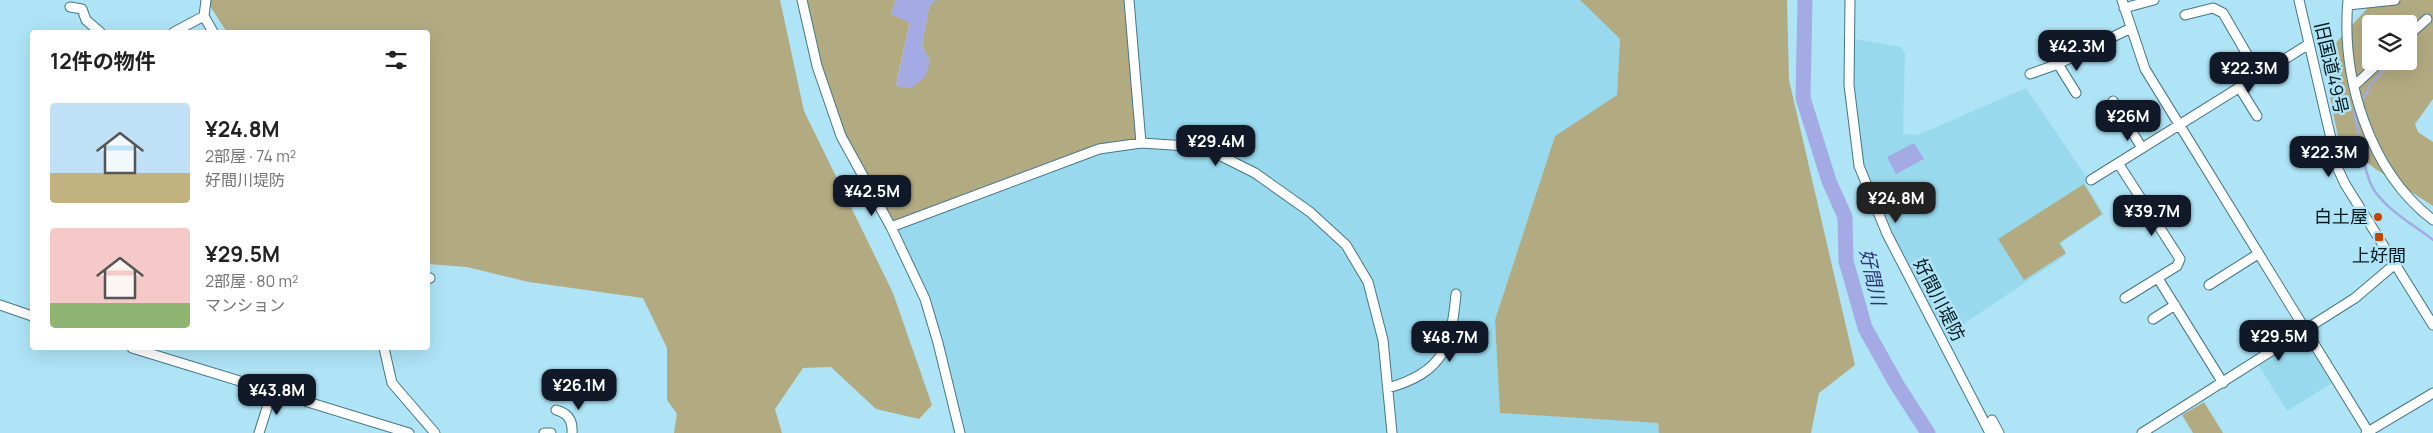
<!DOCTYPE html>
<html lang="ja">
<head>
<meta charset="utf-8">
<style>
  body { margin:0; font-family:Manrope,"Noto Sans JP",sans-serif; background:#f2f2f2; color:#222; height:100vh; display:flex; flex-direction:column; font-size:19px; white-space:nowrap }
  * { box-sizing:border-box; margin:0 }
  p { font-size:16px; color:#767676 }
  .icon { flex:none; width:28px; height:28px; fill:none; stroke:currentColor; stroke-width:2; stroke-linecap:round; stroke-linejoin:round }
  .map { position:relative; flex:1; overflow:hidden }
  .drawer { position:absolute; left:30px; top:30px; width:400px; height:320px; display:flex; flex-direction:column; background:#fff; border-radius:5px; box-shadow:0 5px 20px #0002 }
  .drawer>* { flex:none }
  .tools { position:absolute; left:2362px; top:15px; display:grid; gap:10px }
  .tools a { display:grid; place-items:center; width:55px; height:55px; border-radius:5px; background:#fff; box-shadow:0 5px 20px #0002; font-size:25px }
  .price { position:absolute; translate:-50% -42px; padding:0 11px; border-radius:10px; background:#111827; color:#fff; font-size:16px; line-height:32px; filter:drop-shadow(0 1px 2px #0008) }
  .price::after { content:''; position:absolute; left:50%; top:30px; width:15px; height:11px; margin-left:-8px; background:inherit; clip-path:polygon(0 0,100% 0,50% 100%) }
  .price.active { background:#222; color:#fff }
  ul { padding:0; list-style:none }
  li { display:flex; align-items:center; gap:15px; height:125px; padding:0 20px }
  li span { display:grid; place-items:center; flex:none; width:140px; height:100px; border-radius:5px; color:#555 }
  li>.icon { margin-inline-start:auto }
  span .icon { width:60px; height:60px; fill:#fffc; stroke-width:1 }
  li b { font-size:21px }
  h2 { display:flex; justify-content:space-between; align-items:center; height:60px; padding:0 20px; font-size:21px }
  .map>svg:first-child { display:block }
  .built { fill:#98d9ed }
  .green { fill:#b2ab82; fill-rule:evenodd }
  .water { fill:#a4aae4 }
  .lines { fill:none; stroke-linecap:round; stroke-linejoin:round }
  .stream { stroke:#a4aae4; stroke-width:2.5 }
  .river { stroke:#a4aae4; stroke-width:15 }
  .minor-casing { stroke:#437786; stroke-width:11 }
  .minor { stroke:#fff; stroke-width:9 }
  .poi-dot { fill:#c84200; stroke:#aee4f6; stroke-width:2 }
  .labels { text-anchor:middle; stroke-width:5; stroke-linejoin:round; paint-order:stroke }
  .street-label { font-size:18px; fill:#04191f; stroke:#aee4f6 }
  .poi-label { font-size:18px; fill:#04191f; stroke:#aee4f6; text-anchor:end }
  .water-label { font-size:19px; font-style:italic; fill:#333376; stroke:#aee4f6 }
</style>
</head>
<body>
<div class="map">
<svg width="2433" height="433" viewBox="0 0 2433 433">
  <rect width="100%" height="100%" fill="#aee4f6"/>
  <path class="built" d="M1129 0H1580L1620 39 1617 95 1555 136 1495 320 1500 413 1658 423 1659 433H953L938 343 891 227Z
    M1850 38 1901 47 1905 53 1903 134 1918 135 2026 88 2089 181 2085 184 2104 214 2061 243 2066 255 1944 337 1886 231 1859 166Z
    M2305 337 2332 383 2287 411 2259 366Z"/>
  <path class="green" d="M206 0H780L804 111 893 293 932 405 919 419 876 409 831 367 803 368 775 409 782 433H674L677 414 667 400V348L643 298 529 282 467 267 428 264V32H227Z
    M802 0H896L891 14 910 22 896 85 930 62 922 45 929 7 935 0H1129L1141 143 1099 149 891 227 841 136Z
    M1580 0H1787L1789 80 1855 365 1819 393 1811 433H1659L1658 423 1500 413 1495 320 1555 136 1617 95 1620 39Z
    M2375 0H2433V99L2415 124 2418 132 2433 142V206L2374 168 2338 137 2330 97 2333 46ZM2371 24H2409V61H2371Z
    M2084 184 2102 214 2059 243 2066 253 2024 280 1998 239Z
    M2204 402 2223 433H2193L2182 415Z"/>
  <path class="water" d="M896 0H935L929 7 922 45 930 62 925 77 911 88 896 86 910 23 891 14Z
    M1914 143 1924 159 1896 174 1887 157Z"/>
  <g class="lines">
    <path class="stream" d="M2361 101 2367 93 2369 86 2393 61
      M2358 105 2354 111C2359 132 2363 173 2374 190 2388 211 2414 225 2433 240
      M2168 115 2173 122
      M2177 129 2190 150"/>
    <path class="river" d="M1805 0 1803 98 1829 181 1845 217 1846 261 1854 289 1865 328 1897 385 1928 433"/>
    <g class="minor-casing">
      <path id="minor" d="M206 0 204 16 213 32
        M802 0 817 66 841 136 891 227 925 299 938 343 960 433
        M1129 0 1141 143
        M1850 0 1849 85 1859 166 1887 234 1990 433
        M2122 0 2145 69 2369 433
        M2299 0 2338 169 2345 184 2433 325
        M2348 0C2341 78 2369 171 2433 220
        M2348 5 2395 0
        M70 7 82 9 86 20 100 32
        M2124 8 2154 0
        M2185 15 2213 8 2223 13 2259 75
        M174 32 204 16
        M2409 35 2427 19
        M2058 64 2076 93
        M2030 74 2058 64 2131 28
        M2355 85 2381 61
        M2239 87 2257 116
        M2113 101 2142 148
        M2118 163 2180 259 2177 266 2125 298
        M2091 180 2309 44
        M891 227 1099 149 1141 143 1203 147 1255 173 1310 212 1346 245 1368 282 1383 340 1392 433
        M428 279 430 278
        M2159 280 2223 383
        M2209 285 2258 254
        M0 305 32 316
        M2153 319 2175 305
        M132 348 409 433
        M384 348 392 383 435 433
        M1388 388C1444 372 1451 347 1456 294
        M556 410C568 413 573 421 572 433
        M1992 420 1999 433
        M259 433 272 392
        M544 433H551
        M2142 433 2355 298 2395 264
        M2366 433 2433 393"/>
    </g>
    <use href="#minor" class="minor"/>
  </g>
  <g class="poi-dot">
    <circle cx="2378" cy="217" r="5"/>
    <rect x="2374" y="232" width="10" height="10" rx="2.5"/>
  </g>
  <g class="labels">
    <g class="street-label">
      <text transform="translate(2331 68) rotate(77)" y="6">旧国道49号</text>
      <text transform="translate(1939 300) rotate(63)" y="6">好間川堤防</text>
    </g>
    <g class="poi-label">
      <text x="2368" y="223">白土屋</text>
      <text x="2379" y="262" text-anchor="middle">上好間</text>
    </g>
    <g class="water-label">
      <text transform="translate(1873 277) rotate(77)" y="7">好間川</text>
    </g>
  </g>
</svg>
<div class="tools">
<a><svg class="icon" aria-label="layers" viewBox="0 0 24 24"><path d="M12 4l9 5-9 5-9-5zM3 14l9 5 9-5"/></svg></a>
</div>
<b class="price" style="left:2077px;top:72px">¥42.3M</b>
<b class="price" style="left:2249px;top:94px">¥22.3M</b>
<b class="price" style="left:2128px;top:142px">¥26M</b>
<b class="price" style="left:1216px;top:167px">¥29.4M</b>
<b class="price" style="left:2329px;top:178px">¥22.3M</b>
<b class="price" style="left:872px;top:217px">¥42.5M</b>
<b class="price active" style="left:1896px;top:224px">¥24.8M</b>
<b class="price" style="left:2152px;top:237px">¥39.7M</b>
<b class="price" style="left:2279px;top:362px">¥29.5M</b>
<b class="price" style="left:1450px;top:363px">¥48.7M</b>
<b class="price" style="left:579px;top:411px">¥26.1M</b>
<b class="price" style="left:277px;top:416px">¥43.8M</b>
<section class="drawer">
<h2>12件の物件<svg class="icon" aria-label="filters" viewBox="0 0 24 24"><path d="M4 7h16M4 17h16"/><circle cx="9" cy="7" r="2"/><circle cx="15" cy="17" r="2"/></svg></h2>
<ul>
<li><span style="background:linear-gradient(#bfe0f5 70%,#c2b280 0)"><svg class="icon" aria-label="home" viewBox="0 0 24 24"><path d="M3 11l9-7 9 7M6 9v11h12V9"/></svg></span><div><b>¥24.8M</b><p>2部屋 · 74 m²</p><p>好間川堤防</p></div></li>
<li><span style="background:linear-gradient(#f6c9c9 75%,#8fb573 0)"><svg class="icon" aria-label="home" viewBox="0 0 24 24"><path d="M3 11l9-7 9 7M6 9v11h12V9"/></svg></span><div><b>¥29.5M</b><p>2部屋 · 80 m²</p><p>マンション</p></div></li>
</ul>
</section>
</div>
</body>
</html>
